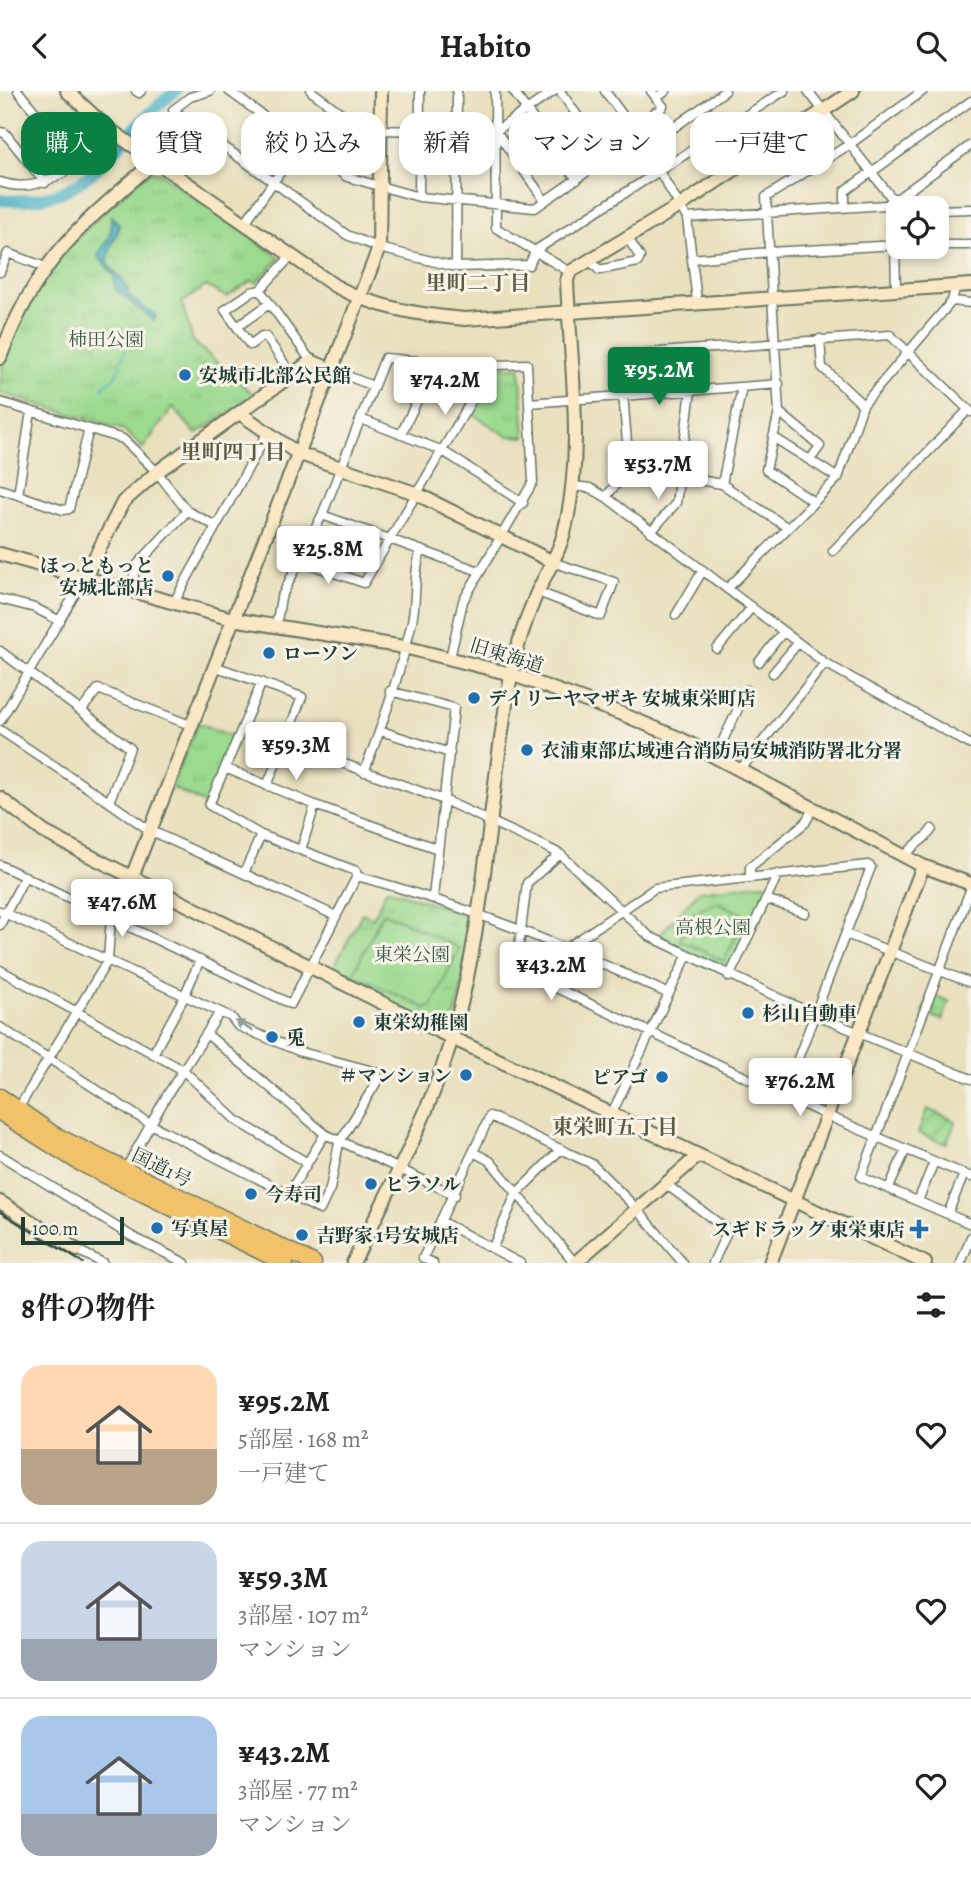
<!DOCTYPE html>
<html lang="ja">
<head>
<meta charset="utf-8">
<style>
  body { margin:0; font-family:Alegreya,"Noto Serif JP",serif; background:#f2f2f2; color:#222; height:100vh; display:flex; flex-direction:column; font-size:26px; white-space:nowrap }
  * { box-sizing:border-box; margin:0 }
  p { font-size:23px; color:#767676 }
  .icon { flex:none; width:38px; height:38px; fill:none; stroke:currentColor; stroke-width:2; stroke-linecap:round; stroke-linejoin:round }
  .map { position:relative; height:1172px; overflow:hidden }
  .drawer { display:flex; flex-direction:column; background:#fff; flex:1 }
  .drawer>* { flex:none }
  .banner { position:absolute; left:21px; top:21px; width:929px; height:63px; display:flex; gap:14px }
  .buttons { position:absolute; left:886px; top:105px; display:grid; gap:14px }
  .buttons a { display:grid; place-items:center; width:63px; height:63px; border-radius:14px; background:#fff; box-shadow:0 4px 10px #0003; font-size:35px }
  .scale { position:absolute; left:21px; bottom:18px; width:103px; box-sizing:border-box; padding-left:7px; border:4px solid #1f3d34; border-top:0; font-size:19px; line-height:24px; white-space:nowrap; color:#1f3d34; -webkit-text-stroke:5px #f7f3e8; paint-order:stroke }
  .price { position:absolute; translate:-50% -60px; padding:0 16px; border-radius:7px; background:#fff; color:#222; font-size:23px; line-height:46px; filter:drop-shadow(0 2px 4px #0008) }
  .price::after { content:''; position:absolute; left:50%; top:42px; width:21px; height:16px; margin-left:-10px; background:inherit; clip-path:polygon(0 0,100% 0,50% 100%) }
  .price.selected { background:#0b8043; color:#fff }
  ul { padding:0; list-style:none }
  li { display:flex; align-items:center; gap:21px; height:175px; padding:0 21px }
  li+li { border-top:2px solid #e0e0e0 }
  li span { display:grid; place-items:center; flex:none; width:196px; height:140px; border-radius:21px; color:#555 }
  li>.icon { margin-inline-start:auto }
  span .icon { width:84px; height:84px; fill:#fffc; stroke-width:1 }
  li b { font-size:30px }
  h2 { display:flex; justify-content:space-between; align-items:center; height:84px; padding:0 21px; font-size:30px }
  .chip { padding:0 24px; border-radius:21px; background:#fff; box-shadow:0 4px 10px #0003; font-size:24px; line-height:63px }
  .chip.selected { background:#0b8043; color:#fff }
  header { display:flex; justify-content:space-between; align-items:center; height:91px; padding:0 21px; background:#fff; font-size:32px; font-weight:700 }
  .map>svg:first-child { display:block }
  .park { fill:url(#park-tufts); stroke:#5e8c62; stroke-width:2 }
  .garden { fill:url(#garden-furrows); stroke:#5e8c62; stroke-width:2 }
  .pitch { fill:#9cda8f; stroke:#5e8c62; stroke-width:2 }
  .water { fill:url(#water-waves); stroke:#32767c; stroke-width:2 }
  .lines { fill:none; stroke-linecap:round; stroke-linejoin:round }
  .stream { stroke:#46b0c5; stroke-width:2 }
  .river { stroke:#46b0c5; stroke-width:12 }
  .street-casing { stroke:#667664; stroke-width:11 }
  .secondary-casing { stroke:#667664; stroke-width:16 }
  .highway-casing { stroke:#667664; stroke-width:19 }
  .street { stroke:#fff; stroke-width:8 }
  .secondary { stroke:#fae7c3; stroke-width:12 }
  .highway { stroke:#f2c26a; stroke-width:16 }
  .rail { stroke:#1f3d34; stroke-width:2 }
  .oneway { fill:#8f9e9a }
  .poi-dot { fill:#1f6fb2; stroke:#f7f3e8; stroke-width:2.5 }
  .labels { text-anchor:middle; stroke-width:6; stroke-linejoin:round; paint-order:stroke }
  .park-label { font-size:19px; fill:#385c46; stroke:#f7f3e8 }
  .poi-label { font-size:19px; font-weight:bold; fill:#1f3d34; stroke:#f7f3e8; text-anchor:start }
  .street-label { font-size:19px; fill:#1f3d34; stroke:#f7f3e8 }
  .neighbourhood-label { font-size:21px; font-weight:bold; fill:#5d5c43; stroke:#f7f3e8 }
</style>
</head>
<body>
<header><svg class="icon" aria-label="back" viewBox="0 0 24 24"><path d="M15 5l-7 7 7 7"/></svg>Habito<svg class="icon" aria-label="search" viewBox="0 0 24 24"><circle cx="10" cy="10" r="6"/><path d="M15 15l6 6"/></svg></header>
<div class="map">
<svg width="971" height="1172" viewBox="0 0 971 1172">
  <defs>
    <pattern id="park-tufts" width="24" height="20" patternUnits="userSpaceOnUse" patternTransform="scale(1.75)"><rect width="24" height="20" fill="#9cda8f"/><path d="M3 7l-1-3M5 7V3M7 7l1-3M15 17l-1-3M17 17v-4M19 17l1-3" fill="none" stroke="#86bc7c"/></pattern>
    <pattern id="garden-furrows" width="10" height="10" patternUnits="userSpaceOnUse" patternTransform="scale(1.75)"><rect width="10" height="10" fill="#9cda8f"/><path d="M-1 1l2-2M0 10L10 0M9 11l2-2" fill="none" stroke="#86bc7c"/></pattern>
    <pattern id="water-waves" width="16" height="10" patternUnits="userSpaceOnUse" patternTransform="scale(1.75)"><rect width="16" height="10" fill="#46b0c5"/><path d="M0 5q4-4 8 0t8 0" fill="none" stroke="#3a90a1"/></pattern>
  </defs>
  <rect width="100%" height="100%" fill="#f7f3e8"/>
  <filter id="ink" filterUnits="userSpaceOnUse"><feTurbulence type="fractalNoise" baseFrequency=".0143" numOctaves="2"/><feDisplacementMap in="SourceGraphic" scale="14" xChannelSelector="R" yChannelSelector="G"/><feConvolveMatrix kernelMatrix="1 2 1 2 8 2 1 2 1" color-interpolation-filters="sRGB"/></filter>
  <filter id="wash" filterUnits="userSpaceOnUse"><feTurbulence type="fractalNoise" baseFrequency=".00686" numOctaves="4" result="noise"/><feDisplacementMap in="SourceGraphic" scale="28" xChannelSelector="R" yChannelSelector="G"/><feGaussianBlur stdDeviation="1.57" result="paint"/><feColorMatrix in="noise" values="0 0 0 0 0 0 0 0 0 0 0 0 0 0 0 0 0 1.4 0 .05"/><feComposite in="paint" operator="in"/></filter>
  <g filter="url(#wash)">
    <rect width="100%" height="100%" fill="#e9e0bd"/>
    <path class="park" d="M149 80 159 81 280 167 256 192 252 189 227 206 206 195 182 212 193 250 255 305 196 343 173 316 143 357 124 339 0 302C0 211 87 135 149 80Z
      M476 276H520L525 346 507 345 468 320Z
      M198 632 234 646 207 714 171 696Z
      M765 792 769 797 730 878 726 880 657 847 699 800Z
      M387 797 471 826 464 885 451 943 331 882 362 822 373 827Z
      M930 903 949 910 942 929 923 921Z"/>
    <path class="garden" d="M927 1018 956 1030 946 1053 918 1042Z"/>
    <path class="pitch" d="M717 811 746 825 724 870 680 849 694 820Z
      M383 821 459 857 432 915 425 917 353 883Z"/>
    <path class="water" d="M111 125 119 133C119 146 107 155 108 173L125 193 130 206 156 225 154 230 115 198 114 185 98 165C107 150 114 140 111 125Z"/>
    <g class="lines">
      <path class="stream" d="M121 270 125 259
        M114 287 121 274
        M102 297 112 288"/>
      <path class="river" d="M0 109C96 117 109 49 176 0"/>
    </g>
  </g>
  <g filter="url(#ink)">
    <g class="lines">
      <g class="street-casing">
        <path id="street" d="M136 0 139 2 141 0
          M210 0 190 6 173 19 347 144 379 157 456 176 529 174 536 159 784 0
          M229 0 347 86 419 106 535 117 638 45 663 15 651 0
          M311 0 356 33 381 39 457 41 496 40 554 0
          M495 0 496 137 570 181
          M513 0 577 89
          M560 0 608 68
          M605 0 638 45 687 127 697 210
          M808 0 894 110 896 197
          M656 7 666 0
          M655 21 669 40 725 0
          M496 40 545 110
          M0 41 5 42 45 92
          M0 91C28 101 55 89 77 72L18 0
          M419 106 420 0
          M894 110 971 54
          M845 116V100L971 10
          M936 119 971 118
          M687 127 886 114 895 120
          M244 133 300 53
          M936 154H971
          M291 165 260 199 311 270
          M692 168 769 161 898 154
          M591 170 599 179 638 171 640 166 627 146
          M456 176 457 0
          M0 181 8 162 45 176
          M260 199 251 201 225 219 250 254 262 245 266 246 292 284
          M952 210 971 212
          M237 236 269 213
          M820 248 822 276 863 314
          M330 278 373 295
          M0 311 123 348 157 381 187 420 216 435
          M529 312 779 293
          M779 321 820 355 810 369
          M361 328 443 360 523 412
          M401 343 436 271
          M773 346 838 387
          M629 377 722 393 788 437
          M722 393 742 296
          M572 395 590 397 606 406 825 572 971 654
          M0 398 63 419 69 418 89 338
          M18 404 31 320
          M606 406 629 377 620 264 890 244 971 321
          M814 411 766 379 779 321 766 106 850 53 923 0
          M322 424 479 480
          M651 441 676 412 691 300
          M833 460 968 319
          M300 470 364 492 473 307 472 275
          M727 498 838 387 863 314 952 210 956 194
          M129 501 137 474 187 420
          M538 501 601 525 614 491 555 472
          M0 508 35 517 60 530
          M173 513 267 343
          M676 524 703 479
          M276 535 281 507 322 424 385 267 472 275 527 273 533 391 463 510 450 567
          M717 558 752 516
          M0 560 81 620
          M759 571 783 541
          M214 575 302 606 267 695
          M773 582 798 552
          M262 591 209 714 261 744 356 780 357 785C465 814 567 856 669 903
          M390 600 454 617 433 806
          M0 630 84 488
          M0 639 109 711 130 657 81 620 98 598 190 634
          M381 640 450 662
          M284 651 444 709 546 756 560 763 649 845 815 924 971 988
          M715 666 747 599
          M225 677 315 714 438 758
          M741 678 825 572
          M364 681C382 636 400 581 411 535 418 509 412 486 421 459
          M109 711 149 739 336 825
          M301 759 315 714
          M560 763 527 792 516 878 828 1025 971 1086
          M906 765C912 753 925 750 932 738
          M0 774 291 913 357 785
          M244 782 261 744
          M750 786V776L805 732 814 716
          M971 797 861 1086 971 1133
          M766 808 805 822
          M0 820 231 926 238 935 301 961 377 981 378 989 339 1052 330 1098 320 1119 150 1033 0 936
          M0 834 25 785
          M846 843 971 892
          M568 856 655 797 868 774 871 776 784 1004
          M0 879 183 979 236 1029 306 1071
          M729 886 778 783
          M208 944 325 1043 455 1104
          M153 963 183 908 200 869
          M18 1018 108 869 111 826 132 786
          M612 1022 687 865
          M475 1062 490 1070 575 1172
          M0 1064 131 1145 185 1172
          M124 1081 166 1006 220 921
          M667 1094 725 1137 727 1141 713 1172
          M889 1097 906 1058
          M289 1102 325 1043
          M918 1110 934 1071
          M948 1122 964 1083
          M442 1131 520 1172
          M493 1156 516 1103 561 1058
          M77 1159 103 1172
          M433 1172 423 1167 490 1025 592 1073 637 1118 683 1172
          M961 1172 971 1146"/>
      </g>
      <g class="secondary-casing">
        <path id="secondary" d="M67 0 106 36 335 195C376 217 419 224 465 228L971 194
          M0 267C36 169 79 136 155 70
          M241 323 297 362 415 402 555 472
          M0 463 232 528 404 556 511 583 622 623 681 648 923 775 971 793
          M84 488 123 411 157 381 311 270 330 278
          M0 707 44 741 84 762 452 947 925 1172
          M132 786 379 157 381 0
          M0 1111 77 1159
          M353 1172C389 1099 428 1027 451 950 487 830 488 706 511 585 516 557 525 530 536 504 546 482 558 465 564 442 585 360 570 272 567 189L570 181 681 114 853 0
          M575 1172 698 1065
          M770 1172 923 775"/>
      </g>
      <g class="highway-casing">
        <path id="highway" d="M0 1006 54 1044 313 1172
          M0 1021 79 1071 285 1172"/>
      </g>
      <use href="#street" class="street"/>
      <use href="#secondary" class="secondary"/>
      <use href="#highway" class="highway"/>
      <path class="rail" d="M0 1121 83 1172"/>
    </g>
    <defs><path id="oneway-solid" d="M-6-.8H1V-3.2L6.5 0L1 3.2V.8H-6Z" transform="scale(1.75)"/></defs>
    <use class="oneway" href="#oneway-solid" transform="translate(244 935) rotate(-149)"/>
  </g>
  <g class="poi-dot">
    <circle cx="185" cy="284" r="7"/>
    <circle cx="168" cy="485" r="7"/>
    <circle cx="269" cy="562" r="7"/>
    <circle cx="474" cy="607" r="7"/>
    <circle cx="527" cy="659" r="7"/>
    <circle cx="748" cy="922" r="7"/>
    <circle cx="359" cy="931" r="7"/>
    <circle cx="272" cy="946" r="7"/>
    <circle cx="466" cy="984" r="7"/>
    <circle cx="662" cy="986" r="7"/>
    <circle cx="371" cy="1093" r="7"/>
    <circle cx="251" cy="1103" r="7"/>
    <circle cx="157" cy="1137" r="7"/>
    <path d="M915.5 1127.5h7v7h7v7h-7v7h-7v-7h-7v-7h7z"/>
    <circle cx="302" cy="1144" r="7"/>
  </g>
  <g class="labels">
    <g class="park-label">
      <text x="106" y="255">柿田公園</text>
      <text x="713" y="843">高根公園</text>
      <text x="412" y="870">東栄公園</text>
    </g>
    <g class="poi-label">
      <text x="199" y="291">安城市北部公民館</text>
      <text x="154" y="481" text-anchor="end">ほっともっと<tspan x="154" dy="22">安城北部店</tspan></text>
      <text x="283" y="569">ローソン</text>
      <text x="488" y="614">デイリーヤマザキ 安城東栄町店</text>
      <text x="541" y="666">衣浦東部広域連合消防局安城消防署北分署</text>
      <text x="762" y="929">杉山自動車</text>
      <text x="373" y="938">東栄幼稚園</text>
      <text x="286" y="953">兎</text>
      <text x="452" y="991" text-anchor="end">＃マンション</text>
      <text x="648" y="993" text-anchor="end">ピアゴ</text>
      <text x="385" y="1100">ヒラソル</text>
      <text x="265" y="1110">今寿司</text>
      <text x="171" y="1144">写真屋</text>
      <text x="905" y="1145" text-anchor="end">スギドラッグ 東栄東店</text>
      <text x="316" y="1151">吉野家 1号安城店</text>
    </g>
    <g class="street-label">
      <text transform="translate(507 564) rotate(17)" y="7">旧東海道</text>
      <text transform="translate(162 1076) rotate(26)" y="7">国道1号</text>
    </g>
    <g class="neighbourhood-label">
      <text x="478" y="199">里町二丁目</text>
      <text x="233" y="368">里町四丁目</text>
      <text x="615" y="1043">東栄町五丁目</text>
    </g>
  </g>
</svg>
<div class="buttons">
<a><svg class="icon" aria-label="locate" viewBox="0 0 24 24"><circle cx="12" cy="12" r="6"/><path d="M12 2v4M12 18v4M2 12h4M18 12h4"/></svg></a>
</div>
<div class="scale">100 m</div>
<b class="price selected" style="left:659px;top:316px">¥95.2M</b>
<b class="price" style="left:445px;top:326px">¥74.2M</b>
<b class="price" style="left:658px;top:410px">¥53.7M</b>
<b class="price" style="left:328px;top:495px">¥25.8M</b>
<b class="price" style="left:296px;top:691px">¥59.3M</b>
<b class="price" style="left:122px;top:848px">¥47.6M</b>
<b class="price" style="left:551px;top:911px">¥43.2M</b>
<b class="price" style="left:800px;top:1027px">¥76.2M</b>
<div class="banner">
<a class="chip selected">購入</a>
<a class="chip">賃貸</a>
<a class="chip">絞り込み</a>
<a class="chip">新着</a>
<a class="chip">マンション</a>
<a class="chip">一戸建て</a>
</div>
</div>
<section class="drawer">
<h2>8件の物件<svg class="icon" aria-label="filters" viewBox="0 0 24 24"><path d="M4 7h16M4 17h16"/><circle cx="9" cy="7" r="2"/><circle cx="15" cy="17" r="2"/></svg></h2>
<ul>
<li><span style="background:linear-gradient(#ffd9b3 60%,#b9a48a 0)"><svg class="icon" aria-label="home" viewBox="0 0 24 24"><path d="M3 11l9-7 9 7M6 9v11h12V9"/></svg></span><div><b>¥95.2M</b><p>5部屋 · 168 m²</p><p>一戸建て</p></div><svg class="icon" aria-label="heart" viewBox="0 0 24 24"><path d="M12 20l-8-8c-3-5 5-10 8-4 3-6 11-1 8 4z"/></svg></li>
<li><span style="background:linear-gradient(#c9d6e8 70%,#9aa5b1 0)"><svg class="icon" aria-label="home" viewBox="0 0 24 24"><path d="M3 11l9-7 9 7M6 9v11h12V9"/></svg></span><div><b>¥59.3M</b><p>3部屋 · 107 m²</p><p>マンション</p></div><svg class="icon" aria-label="heart" viewBox="0 0 24 24"><path d="M12 20l-8-8c-3-5 5-10 8-4 3-6 11-1 8 4z"/></svg></li>
<li><span style="background:linear-gradient(#a9c7e8 70%,#9aa5b1 0)"><svg class="icon" aria-label="home" viewBox="0 0 24 24"><path d="M3 11l9-7 9 7M6 9v11h12V9"/></svg></span><div><b>¥43.2M</b><p>3部屋 · 77 m²</p><p>マンション</p></div><svg class="icon" aria-label="heart" viewBox="0 0 24 24"><path d="M12 20l-8-8c-3-5 5-10 8-4 3-6 11-1 8 4z"/></svg></li>
</ul>
</section>
</body>
</html>
